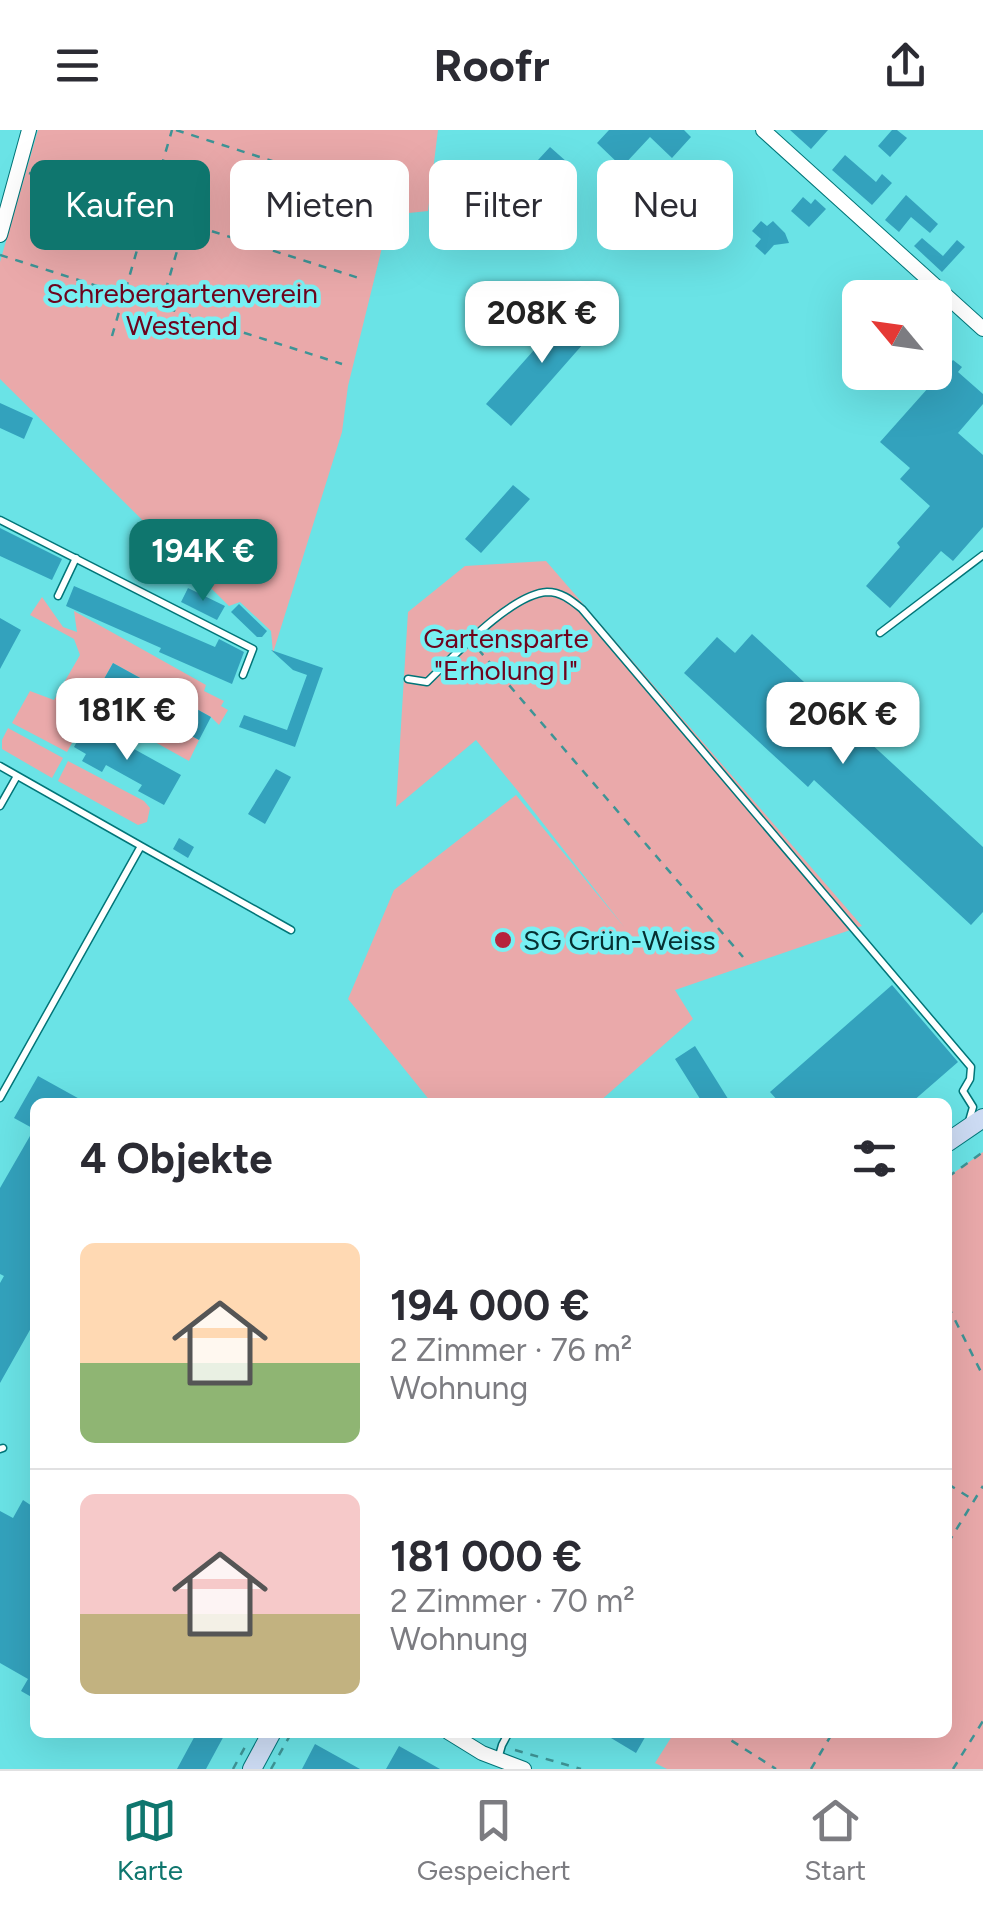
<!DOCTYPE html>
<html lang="de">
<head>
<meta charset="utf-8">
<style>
  body { margin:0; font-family:Figtree,sans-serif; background:#f7f7f7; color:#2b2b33; height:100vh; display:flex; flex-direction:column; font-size:38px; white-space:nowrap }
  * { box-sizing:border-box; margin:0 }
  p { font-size:32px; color:#7c7c81 }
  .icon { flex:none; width:55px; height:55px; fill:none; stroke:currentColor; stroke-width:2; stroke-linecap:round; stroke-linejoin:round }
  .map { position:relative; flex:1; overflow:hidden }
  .drawer { position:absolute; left:30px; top:968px; width:922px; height:640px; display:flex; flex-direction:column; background:#fff; border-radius:15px; box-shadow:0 10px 40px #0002 }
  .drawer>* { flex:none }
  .top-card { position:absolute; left:30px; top:30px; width:925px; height:90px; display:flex; gap:20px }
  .needle { width:65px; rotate:299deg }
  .fabs { position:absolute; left:842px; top:150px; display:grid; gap:20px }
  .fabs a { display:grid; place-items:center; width:110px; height:110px; border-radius:15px; background:#fff; box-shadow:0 10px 40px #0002; font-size:50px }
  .price { position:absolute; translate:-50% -85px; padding:0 22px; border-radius:20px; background:#fff; color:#222; font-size:32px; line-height:65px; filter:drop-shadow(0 2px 5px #0008) }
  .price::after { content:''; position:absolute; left:50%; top:60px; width:30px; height:22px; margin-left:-15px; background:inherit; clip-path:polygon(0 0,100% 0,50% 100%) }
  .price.on { background:#0f766e; color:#fff }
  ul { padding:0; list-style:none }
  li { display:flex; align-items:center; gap:30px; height:250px; padding:0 50px }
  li+li { border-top:2px solid #e1e1e2 }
  li span { display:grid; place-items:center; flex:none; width:280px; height:200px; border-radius:15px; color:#555 }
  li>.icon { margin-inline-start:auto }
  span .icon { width:120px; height:120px; fill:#fffc; stroke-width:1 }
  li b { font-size:42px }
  h2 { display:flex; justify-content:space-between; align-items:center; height:120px; padding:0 50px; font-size:42px }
  .tag { padding:0 35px; border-radius:15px; background:#fff; box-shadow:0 10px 40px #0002; font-size:35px; line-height:90px }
  .tag.on { background:#0f766e; color:#fff }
  header { display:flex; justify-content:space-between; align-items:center; height:130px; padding:0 50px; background:#fff; font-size:45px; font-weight:700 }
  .menu { display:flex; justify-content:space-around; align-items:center; height:140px; border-top:2px solid #e1e1e2; background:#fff; font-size:28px; color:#7c7c81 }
  .menu a { display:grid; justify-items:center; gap:5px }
  .menu .on { color:#0f766e }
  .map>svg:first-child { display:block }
  .green { fill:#eaa9aa }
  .building { fill:#33a2bd }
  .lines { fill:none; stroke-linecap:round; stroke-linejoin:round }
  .lane-casing { stroke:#017578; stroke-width:9 }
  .street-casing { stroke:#017578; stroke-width:16 }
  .secondary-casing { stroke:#017578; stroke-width:20 }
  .path { stroke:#3e9496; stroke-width:2.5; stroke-dasharray:8 8; stroke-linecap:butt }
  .lane { stroke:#fff; stroke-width:6 }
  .street { stroke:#fff; stroke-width:14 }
  .secondary { stroke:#cddcf4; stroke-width:18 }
  .poi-dot { fill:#b6243d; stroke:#78f0f3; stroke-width:4 }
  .labels { text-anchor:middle; stroke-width:9; stroke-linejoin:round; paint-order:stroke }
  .park-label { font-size:28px; fill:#6e041d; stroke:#78f0f3 }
  .poi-label { font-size:28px; fill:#052f30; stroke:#78f0f3; text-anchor:start }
</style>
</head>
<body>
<header><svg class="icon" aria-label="menu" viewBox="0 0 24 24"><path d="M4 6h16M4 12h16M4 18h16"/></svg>Roofr<svg class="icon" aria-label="share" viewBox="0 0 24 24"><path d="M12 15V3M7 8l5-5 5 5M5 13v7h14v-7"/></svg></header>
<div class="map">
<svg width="983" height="1639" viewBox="0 0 983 1639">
  <rect width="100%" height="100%" fill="#6ae3e6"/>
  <path class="green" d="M38 0H438L428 81 390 85 348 256 342 302 273 523 271 501 240 472 229 476 0 249V132Z
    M546 431 862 796 675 860 693 889 599 972H431L348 869 394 760 516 665 625 798 517 660 476 610 396 677 408 482 465 436Z
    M42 467 63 497 77 502 74 481 206 555 204 561 224 571 221 576 228 580 219 595 211 587 113 533 100 556 199 610 189 631 92 577 67 622 12 593 30 561 54 570 80 525 74 509 30 485Z
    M8 598 63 628 52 648 2 619V610Z
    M68 631 144 671 150 678 147 692 138 695 58 651Z
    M983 1022V1639H667L655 1633 674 1603 948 1602V1047Z"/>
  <path class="building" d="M609 0H684L691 7 672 28 650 7 622 37 597 13Z
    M790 0H828L811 19Z
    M892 0H897L907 8 890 27 878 16Z
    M550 17 576 40 515 106 490 82Z
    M845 25 876 52 882 44 892 53 872 75 832 40Z
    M906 65 938 94 930 103 911 87 899 102 885 90Z
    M803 67 811 74 815 69 826 79 809 97 791 81Z
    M761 91 767 96 773 91 785 103 789 113 774 115 765 125 755 116 761 109 752 101Z
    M922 108 943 126 957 110 965 117 942 142 914 116Z
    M574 175 598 197 511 296 486 274Z
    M953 230 962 237 958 242 983 264V274L958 303 983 325V397L953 431 941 421 890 478 866 456 900 417 897 413 930 376 900 349 910 338 880 312Z
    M0 273 33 288 24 309 0 298Z
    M513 355 530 369 481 423 465 409Z
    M0 398 62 429 52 450 0 426Z
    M74 456 215 517 219 509 244 522 232 554 159 522 161 518 66 476Z
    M188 458 225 476 217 490 181 472Z
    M239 474 267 501 262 507H257L231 482Z
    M0 488 21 500 0 539Z
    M752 504 983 717V782L971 795 814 650 808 657 684 543 717 507 735 523Z
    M271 520 323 538 295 617 239 597 244 585 287 600 307 545 293 540Z
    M113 533 211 587 199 610 100 556Z
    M87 593 181 645 164 675 138 661 142 655 106 635 102 642 82 631 86 624 74 617Z
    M276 639 291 647 265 694 248 684Z
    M179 708 194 717 188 728 173 719Z
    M892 855 958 932 912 972H779L770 962Z
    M695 916 730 972H702L675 929Z
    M38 946 85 972H35V1191L0 1253V1153L4 1146 0 1144V1058L34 999 14 988Z
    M23 1370 35 1378V1569L21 1561 28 1549 0 1533V1381L13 1388Z
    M197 1602H226L206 1639H177Z
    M601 1602H648L636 1623Z
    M315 1614 360 1639H302Z
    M399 1616 440 1639H386Z"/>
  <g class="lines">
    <g class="lane-casing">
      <path id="lane" d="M0 390 253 519 243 545
        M58 466 76 428
        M880 503 983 425
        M408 549 427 552C454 526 511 464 547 462 562 462 572 471 582 479L971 937 970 949 963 961 973 977 969 991
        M0 636 141 716 0 968
        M0 676 17 646
        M141 716 291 800
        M0 1319 3 1318
        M498 1629 502 1615 509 1602"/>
    </g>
    <g class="street-casing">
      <path id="street" d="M763 0 983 199
        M0 105 29 0
        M448 1602 482 1623 524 1639"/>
    </g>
    <g class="secondary-casing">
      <path id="secondary" d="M948 1012 983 988
        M252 1639 272 1602"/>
    </g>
    <path class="path" d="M176 0 387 68
      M29 43 362 149
      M0 125 342 234
      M161 176 184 97
      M112 206 172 0
      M478 519 743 827
      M948 1047 983 1022
      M948 1176 983 1246
      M948 1354 972 1369
      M948 1413 983 1356
      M481 1602 494 1610
      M718 1602 776 1639
      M515 1620 581 1639
      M233 1639 245 1617
      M271 1639 292 1602
      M811 1639 833 1602
      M953 1639 983 1591"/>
    <use href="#lane" class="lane"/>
    <use href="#street" class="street"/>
    <use href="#secondary" class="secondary"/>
  </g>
  <circle class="poi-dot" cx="503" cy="810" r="10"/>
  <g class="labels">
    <g class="park-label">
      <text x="182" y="173">Schrebergartenverein<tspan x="182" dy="32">Westend</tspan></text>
      <text x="506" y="518">Gartensparte<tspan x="506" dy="32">"Erholung I"</tspan></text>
    </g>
    <g class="poi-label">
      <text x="523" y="820">SG Grün-Weiss</text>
    </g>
  </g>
</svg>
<div class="fabs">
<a><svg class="needle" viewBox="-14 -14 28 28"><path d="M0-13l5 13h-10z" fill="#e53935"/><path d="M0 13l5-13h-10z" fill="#7c7c81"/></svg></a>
</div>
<b class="price" style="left:542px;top:236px">208K €</b>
<b class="price on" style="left:203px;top:474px">194K €</b>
<b class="price" style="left:127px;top:633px">181K €</b>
<b class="price" style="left:843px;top:637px">206K €</b>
<div class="top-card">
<a class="tag on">Kaufen</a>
<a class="tag">Mieten</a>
<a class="tag">Filter</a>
<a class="tag">Neu</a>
</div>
<section class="drawer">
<h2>4 Objekte<svg class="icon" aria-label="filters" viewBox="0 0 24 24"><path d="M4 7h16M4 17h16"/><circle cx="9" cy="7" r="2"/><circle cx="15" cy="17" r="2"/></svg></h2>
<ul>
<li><span style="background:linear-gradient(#ffd9b3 60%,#8fb573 0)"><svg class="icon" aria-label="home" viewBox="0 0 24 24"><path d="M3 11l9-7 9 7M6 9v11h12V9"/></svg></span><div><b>194 000 €</b><p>2 Zimmer · 76 m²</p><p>Wohnung</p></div></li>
<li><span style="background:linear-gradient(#f6c9c9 60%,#c2b280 0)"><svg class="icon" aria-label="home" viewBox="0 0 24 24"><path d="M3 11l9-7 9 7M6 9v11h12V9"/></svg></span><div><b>181 000 €</b><p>2 Zimmer · 70 m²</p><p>Wohnung</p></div></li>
</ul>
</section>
</div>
<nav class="menu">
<a class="on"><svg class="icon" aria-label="map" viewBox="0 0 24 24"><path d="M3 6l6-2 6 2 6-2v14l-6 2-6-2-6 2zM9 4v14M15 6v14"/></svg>Karte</a>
<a><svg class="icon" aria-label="saved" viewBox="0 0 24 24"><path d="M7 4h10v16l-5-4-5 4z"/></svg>Gespeichert</a>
<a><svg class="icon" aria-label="home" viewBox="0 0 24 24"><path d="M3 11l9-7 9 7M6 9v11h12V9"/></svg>Start</a>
</nav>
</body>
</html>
